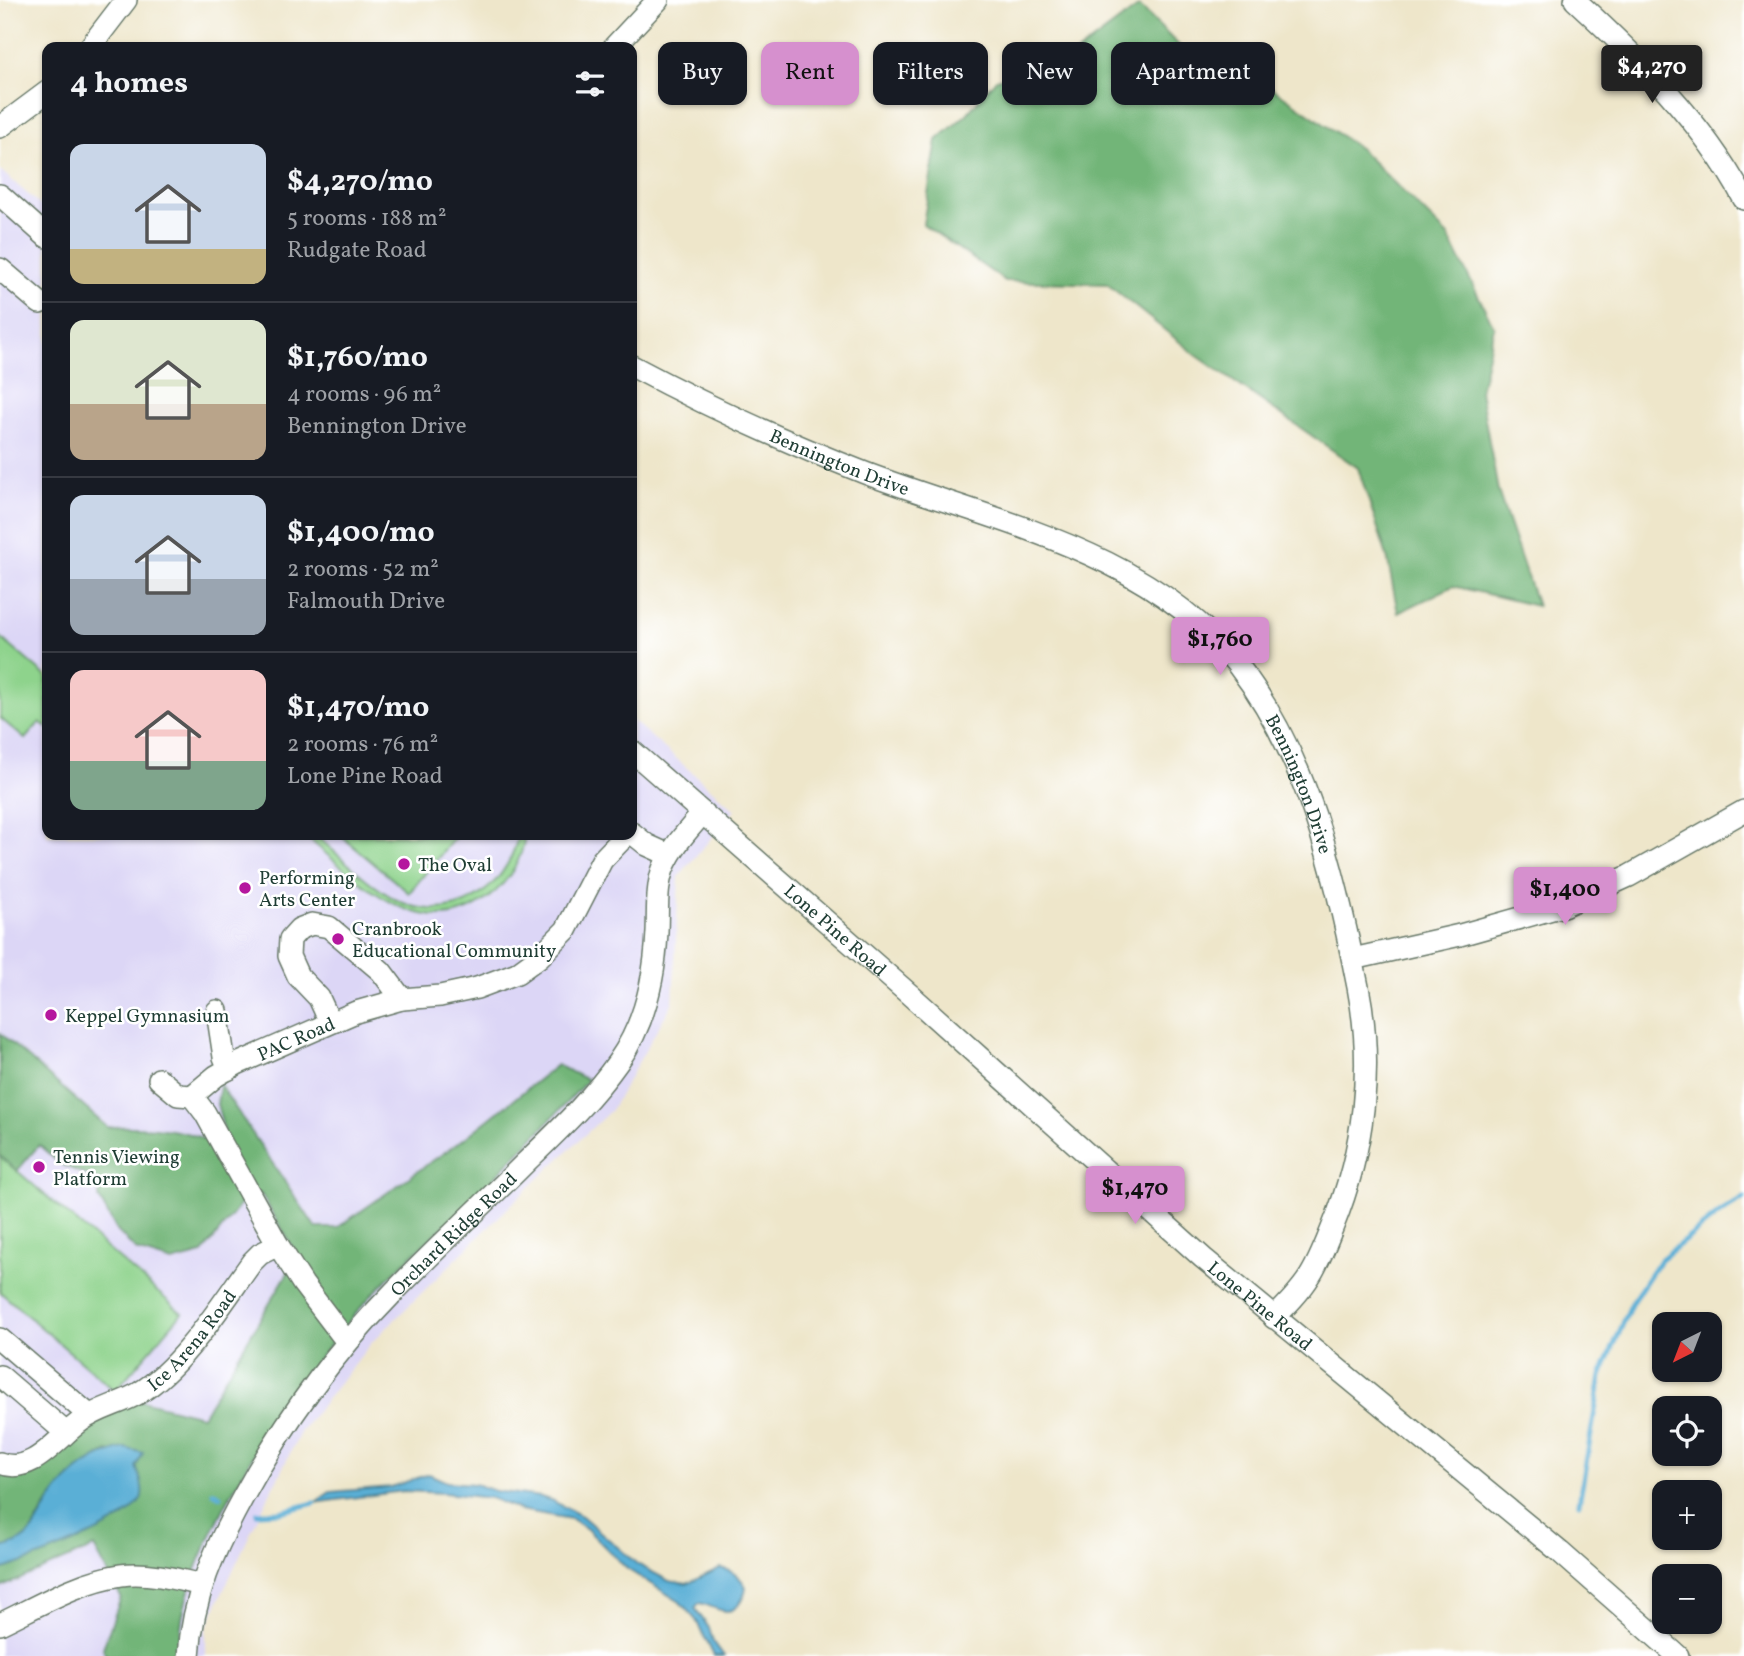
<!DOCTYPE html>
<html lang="en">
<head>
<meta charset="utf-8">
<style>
  body { margin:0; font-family:Vollkorn,serif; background:#20242c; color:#f1f3f6; height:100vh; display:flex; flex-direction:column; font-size:26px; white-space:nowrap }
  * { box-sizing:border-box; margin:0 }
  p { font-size:23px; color:#9ea1a6 }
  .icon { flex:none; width:38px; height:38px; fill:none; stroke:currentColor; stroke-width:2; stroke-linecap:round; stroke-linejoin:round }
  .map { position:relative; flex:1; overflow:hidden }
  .panel { position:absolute; left:42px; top:42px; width:595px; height:798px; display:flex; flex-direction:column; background:#171b24; border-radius:14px; box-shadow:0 2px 5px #0004 }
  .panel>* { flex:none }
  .banner { position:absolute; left:658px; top:42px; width:665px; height:63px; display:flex; gap:14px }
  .needle { width:46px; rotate:222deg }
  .tools { position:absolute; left:1652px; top:1312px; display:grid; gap:14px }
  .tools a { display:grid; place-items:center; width:70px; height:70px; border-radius:14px; background:#171b24; box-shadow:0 2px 5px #0004; font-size:35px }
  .price { position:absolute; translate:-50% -60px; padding:0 16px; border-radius:7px; background:#d690ce; color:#111; font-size:23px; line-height:46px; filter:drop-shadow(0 2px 4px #0008) }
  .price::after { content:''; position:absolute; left:50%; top:42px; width:21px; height:16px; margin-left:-10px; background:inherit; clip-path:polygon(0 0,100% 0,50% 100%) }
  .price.current { background:#222; color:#fff }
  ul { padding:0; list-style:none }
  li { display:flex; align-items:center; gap:21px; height:175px; padding:0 28px }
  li+li { border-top:2px solid #363941 }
  li span { display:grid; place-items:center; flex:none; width:196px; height:140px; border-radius:14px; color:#555 }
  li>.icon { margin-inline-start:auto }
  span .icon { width:84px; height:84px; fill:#fffc; stroke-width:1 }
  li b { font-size:30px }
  h2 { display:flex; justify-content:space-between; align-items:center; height:84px; padding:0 28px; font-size:30px }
  .tag { padding:0 24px; border-radius:14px; background:#171b24; box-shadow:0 2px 5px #0004; font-size:24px; line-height:63px }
  .tag.current { background:#d690ce; color:#111 }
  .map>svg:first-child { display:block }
  .built { fill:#dcd6f6 }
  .green { fill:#8ed38c; stroke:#568860; stroke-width:2 }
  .forest { fill:#72b578; stroke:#487956; stroke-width:2 }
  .water { fill:#5aafd6; stroke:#3c7685; stroke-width:2 }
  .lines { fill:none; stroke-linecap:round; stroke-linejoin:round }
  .stream { stroke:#5aafd6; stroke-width:5 }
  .minor-casing { stroke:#677868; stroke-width:24 }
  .minor { stroke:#fff; stroke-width:21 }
  .poi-dot { fill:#b5179e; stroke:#fff; stroke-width:2.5 }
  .labels { text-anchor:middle; stroke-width:5; stroke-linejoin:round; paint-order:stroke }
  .street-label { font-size:19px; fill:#1f3d34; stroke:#fff }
  .poi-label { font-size:19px; fill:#1f3d34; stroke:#fff; text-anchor:start }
</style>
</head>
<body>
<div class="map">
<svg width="1744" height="1656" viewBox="0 0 1744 1656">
  <rect width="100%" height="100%" fill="#fff"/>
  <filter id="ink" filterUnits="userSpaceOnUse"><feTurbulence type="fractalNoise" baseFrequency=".0143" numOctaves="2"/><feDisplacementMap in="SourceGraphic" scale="14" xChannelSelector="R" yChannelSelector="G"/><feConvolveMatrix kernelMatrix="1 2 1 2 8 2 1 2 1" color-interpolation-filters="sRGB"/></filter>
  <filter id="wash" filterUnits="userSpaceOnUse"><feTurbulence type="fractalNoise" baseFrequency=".00686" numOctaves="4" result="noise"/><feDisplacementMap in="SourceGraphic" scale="28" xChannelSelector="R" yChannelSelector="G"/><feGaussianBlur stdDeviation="1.57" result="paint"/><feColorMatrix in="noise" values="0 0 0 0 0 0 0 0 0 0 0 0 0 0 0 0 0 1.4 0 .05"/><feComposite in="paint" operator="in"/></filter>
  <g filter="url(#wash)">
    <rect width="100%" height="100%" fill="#eee6ca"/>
    <path class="built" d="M0 170 47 211V835H632V720L735 810 679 876 673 1002 611 1110 519 1197 372 1342 301 1431 249 1536 206 1628V1656H0Z"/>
    <path class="green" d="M0 637 47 677V728L40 722 25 739 0 718Z
      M304 835H315C341 856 366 883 395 899 450 928 507 891 518 835H525C522 861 508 882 488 898 421 951 353 875 304 835Z
      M340 835H457L409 893Z
      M0 1156 182 1313 115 1391 0 1292Z"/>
    <path class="forest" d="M1139 6 1221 87 1259 79 1360 149 1448 236 1494 327 1480 391 1498 491 1537 606 1453 586 1398 613 1387 556 1358 468 1196 355 1107 284 1005 281 923 224 937 140 967 114 996 79 1075 54Z
      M0 1033 107 1127C142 1126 174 1127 208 1140L224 1131 217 1104 220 1085 316 1228H337L465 1138 557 1065 588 1080C548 1122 508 1165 466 1205 429 1241 389 1274 356 1313 305 1373 259 1440 223 1510 200 1556 178 1604 179 1656H106L103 1648 121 1597 94 1547 0 1588V1570L41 1555 117 1520C134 1509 145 1499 140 1478 138 1470 135 1469 138 1461L108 1451C87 1462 69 1479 53 1497 32 1521 38 1541 0 1548V1477L39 1464 89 1423 138 1400 202 1416 298 1256 261 1194 241 1204 202 1254 172 1262 137 1251 117 1231 99 1198 100 1181 60 1164 39 1145 17 1171 0 1156Z"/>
    <path class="water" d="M125 1448 143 1453 136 1467C139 1475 145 1489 141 1499 129 1526 29 1561 0 1570V1548C36 1541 35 1522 53 1497 69 1473 97 1453 125 1448Z
      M429 1474 447 1482 475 1484 495 1491 541 1497 553 1501 582 1516 637 1564 669 1581 687 1584 720 1568C731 1570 741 1577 746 1587 745 1594 744 1598 740 1603 728 1620 714 1605 699 1603L695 1608 709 1628 713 1641 724 1656H714L696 1620 680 1602 627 1569 587 1529 571 1519 520 1510 490 1498 444 1493 403 1491 314 1503 330 1492 391 1487Z"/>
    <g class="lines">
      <path class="stream" d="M213 1492 220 1496
        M1579 1503 1601 1376 1632 1302 1660 1260 1721 1212 1744 1198
        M257 1513 280 1512 314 1503"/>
    </g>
  </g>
  <g filter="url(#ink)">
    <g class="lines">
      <g class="minor-casing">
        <g id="minor">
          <path d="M1575 0C1639 59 1702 121 1744 199"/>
          <path d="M90 47 126 0"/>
          <path d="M614 47 658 0"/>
          <path d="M0 127 47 92"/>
          <path d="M0 195 47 237"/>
          <path d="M0 269 40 303"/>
          <path id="s1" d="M632 366C707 406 785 442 865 473 994 522 1148 550 1237 664 1308 756 1336 875 1358 987 1374 1068 1364 1150 1333 1226 1326 1243 1320 1260 1310 1276 1300 1292 1287 1305 1274 1318"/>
          <path id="s2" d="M632 751 908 993 1203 1258 1560 1552 1678 1656"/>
          <path d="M632 833 647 845 669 855"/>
          <path d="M1353 959 1460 935 1563 906 1629 876 1744 811"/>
          <path d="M217 1011 224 1057 229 1069"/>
          <path d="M330 1022 319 998 298 976 289 956 290 939 299 929 312 924 329 927 381 971 402 999"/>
          <path d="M159 1079 178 1095 192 1096"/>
          <path d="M0 1339 89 1415"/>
          <path id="s3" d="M347 1342 303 1284 278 1245 205 1113 192 1096 216 1076 237 1064 356 1012 402 999 440 996 477 988 517 973 539 957 566 930 602 860 626 835"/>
          <path d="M0 1376 65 1432"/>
          <path id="s4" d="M0 1463C32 1476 57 1438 81 1421 98 1408 121 1404 139 1393 183 1367 222 1303 252 1262L260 1254 278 1245"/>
          <path d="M0 1624C38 1606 79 1581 121 1575 147 1571 177 1579 202 1585"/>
          <path id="s5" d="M189 1656C192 1598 215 1548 243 1497 283 1424 330 1357 389 1297 433 1251 480 1208 525 1163 558 1131 592 1099 618 1062 645 1024 655 977 657 932 658 911 656 888 663 869 672 847 688 830 703 813"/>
        </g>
      </g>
      <use href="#minor" class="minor"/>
    </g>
  </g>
  <g class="poi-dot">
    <circle cx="404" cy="864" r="7"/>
    <circle cx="245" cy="888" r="7"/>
    <circle cx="338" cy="939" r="7"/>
    <circle cx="51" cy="1015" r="7"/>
    <circle cx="39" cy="1167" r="7"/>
  </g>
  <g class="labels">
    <g class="street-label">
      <text dy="7" stroke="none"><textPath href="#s1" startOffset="229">Bennington Drive</textPath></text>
      <text dy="7" stroke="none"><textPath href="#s1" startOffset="817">Bennington Drive</textPath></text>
      <text dy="7" stroke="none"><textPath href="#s2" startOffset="271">Lone Pine Road</textPath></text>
      <text dy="7" stroke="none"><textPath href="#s3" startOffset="411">PAC Road</textPath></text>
      <text dy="7" stroke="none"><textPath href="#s5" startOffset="508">Orchard Ridge Road</textPath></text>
      <text dy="7" stroke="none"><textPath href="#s2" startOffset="838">Lone Pine Road</textPath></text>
      <text dy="7" stroke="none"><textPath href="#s4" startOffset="236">Ice Arena Road</textPath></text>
    </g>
    <g class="poi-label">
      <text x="418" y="871">The Oval</text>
      <text x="259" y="884">Performing<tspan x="259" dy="22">Arts Center</tspan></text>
      <text x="352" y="935">Cranbrook<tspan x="352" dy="22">Educational Community</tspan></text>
      <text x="65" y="1022">Keppel Gymnasium</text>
      <text x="53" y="1163">Tennis Viewing<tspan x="53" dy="22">Platform</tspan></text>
    </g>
  </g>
</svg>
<div class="tools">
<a><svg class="needle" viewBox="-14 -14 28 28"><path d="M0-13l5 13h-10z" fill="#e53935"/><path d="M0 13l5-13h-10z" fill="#9ea1a6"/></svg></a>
<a><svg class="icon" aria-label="locate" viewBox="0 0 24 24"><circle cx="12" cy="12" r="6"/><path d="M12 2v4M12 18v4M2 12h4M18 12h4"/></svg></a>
<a>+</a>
<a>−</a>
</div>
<b class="price current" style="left:1652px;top:105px">$4,270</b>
<b class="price" style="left:1220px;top:677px">$1,760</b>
<b class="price" style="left:1565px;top:927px">$1,400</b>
<b class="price" style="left:1135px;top:1226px">$1,470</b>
<div class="banner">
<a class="tag">Buy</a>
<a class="tag current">Rent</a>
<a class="tag">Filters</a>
<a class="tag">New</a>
<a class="tag">Apartment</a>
</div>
<section class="panel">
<h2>4 homes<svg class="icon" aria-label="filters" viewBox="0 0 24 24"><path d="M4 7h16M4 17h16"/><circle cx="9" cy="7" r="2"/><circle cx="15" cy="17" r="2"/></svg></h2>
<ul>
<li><span style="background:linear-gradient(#c9d6e8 75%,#c2b280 0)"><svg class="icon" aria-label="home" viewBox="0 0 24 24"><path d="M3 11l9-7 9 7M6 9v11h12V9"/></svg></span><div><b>$4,270/mo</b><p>5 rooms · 188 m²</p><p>Rudgate Road</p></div></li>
<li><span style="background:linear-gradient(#dfe7d0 60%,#b9a48a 0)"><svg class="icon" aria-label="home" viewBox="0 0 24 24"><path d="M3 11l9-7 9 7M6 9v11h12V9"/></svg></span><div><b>$1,760/mo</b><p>4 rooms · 96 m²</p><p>Bennington Drive</p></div></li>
<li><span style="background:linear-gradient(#c9d6e8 60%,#9aa5b1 0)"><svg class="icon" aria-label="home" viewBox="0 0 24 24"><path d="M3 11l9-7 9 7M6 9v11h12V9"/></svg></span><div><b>$1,400/mo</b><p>2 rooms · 52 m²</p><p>Falmouth Drive</p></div></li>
<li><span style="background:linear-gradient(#f6c9c9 65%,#7fa58c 0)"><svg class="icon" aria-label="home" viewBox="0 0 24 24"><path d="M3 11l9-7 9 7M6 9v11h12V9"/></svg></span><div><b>$1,470/mo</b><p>2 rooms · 76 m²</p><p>Lone Pine Road</p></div></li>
</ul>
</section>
</div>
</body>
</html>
